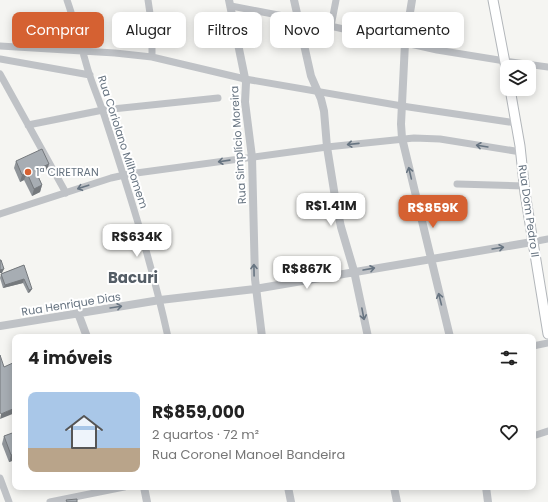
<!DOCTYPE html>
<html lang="pt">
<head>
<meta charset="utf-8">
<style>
  body { margin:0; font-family:Poppins,sans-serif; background:#f6f6f6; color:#222; height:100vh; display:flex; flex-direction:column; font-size:15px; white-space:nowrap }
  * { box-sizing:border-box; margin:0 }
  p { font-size:13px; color:#767676 }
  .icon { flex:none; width:22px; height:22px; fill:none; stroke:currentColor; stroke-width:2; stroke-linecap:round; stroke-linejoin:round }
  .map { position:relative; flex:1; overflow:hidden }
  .details { position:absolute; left:12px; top:334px; width:524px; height:156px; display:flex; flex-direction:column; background:#fff; border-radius:8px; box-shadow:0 2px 10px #0003 }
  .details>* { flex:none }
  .top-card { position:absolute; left:12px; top:12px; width:524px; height:36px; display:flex; gap:8px }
  .controls { position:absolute; left:500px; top:60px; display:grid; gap:8px }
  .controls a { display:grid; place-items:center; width:36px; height:36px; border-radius:8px; background:#fff; box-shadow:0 2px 10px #0003; font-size:20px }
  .price { position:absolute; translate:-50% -34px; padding:0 9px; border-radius:8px; background:#fff; color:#222; font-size:13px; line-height:26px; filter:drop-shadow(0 1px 2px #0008) }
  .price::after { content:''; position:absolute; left:50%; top:24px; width:12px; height:9px; margin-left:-6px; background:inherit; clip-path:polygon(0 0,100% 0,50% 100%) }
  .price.on { background:#d56132; color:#fff }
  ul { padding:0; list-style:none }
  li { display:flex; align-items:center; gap:12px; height:100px; padding:0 16px }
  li+li { border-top:1px solid #e0e0e0 }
  li span { display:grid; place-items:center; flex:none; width:112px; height:80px; border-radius:8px; color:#555 }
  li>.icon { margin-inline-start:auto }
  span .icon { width:48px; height:48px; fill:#fffc; stroke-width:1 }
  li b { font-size:17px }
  h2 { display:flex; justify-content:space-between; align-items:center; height:48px; padding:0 16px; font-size:17px }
  .chip { padding:0 14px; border-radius:8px; background:#fff; box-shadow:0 2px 10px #0003; font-size:14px; line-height:36px }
  .chip.on { background:#d56132; color:#fff }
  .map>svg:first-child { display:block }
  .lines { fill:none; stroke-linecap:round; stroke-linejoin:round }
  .secondary-casing { stroke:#b2b6ba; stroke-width:11 }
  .minor { stroke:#bfc2c6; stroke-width:7 }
  .tertiary { stroke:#bfc2c6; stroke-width:8 }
  .secondary { stroke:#fff; stroke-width:9 }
  .wall { fill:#90959a }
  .shaded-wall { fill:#75797d }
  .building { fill:#a7adb3; stroke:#75797d }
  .oneway { stroke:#677481 }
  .poi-dot { fill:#d56132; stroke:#fff; stroke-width:1.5 }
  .labels { text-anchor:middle; stroke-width:4; stroke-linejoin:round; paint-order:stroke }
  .street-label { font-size:11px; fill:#677481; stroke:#fff }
  .poi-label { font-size:11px; fill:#677481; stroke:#fff; text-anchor:start }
  .district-label { font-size:15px; font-weight:bold; fill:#545d66; stroke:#fff }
</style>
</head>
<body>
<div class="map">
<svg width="548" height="502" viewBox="0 0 548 502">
  <rect width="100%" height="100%" fill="#f5f5f2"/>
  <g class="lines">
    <g class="secondary-casing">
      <path id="secondary" d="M493 0 507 73
        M510 89 520 146 525 193 548 334"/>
    </g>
    <path class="minor" d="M67 0C75 23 81 46 88 70 93 87 101 104 106 121 129 192 152 264 168 337
      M148 0 152 27V57
      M231 6 299 19 437 50 505 61 548 67
      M331 26 336 0
      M0 46 115 53 152 57 245 79 402 106 516 123
      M0 59 90 75
      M0 74 66 193
      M28 125 103 110 218 98
      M457 184 524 186
      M0 214 111 178 129 174 327 147 414 138 440 139 521 152
      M532 242 548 239
      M533 346 548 343
      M533 436 548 431
      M0 478 9 502
      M50 502 124 487"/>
    <path class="tertiary" d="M229 0 246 83 245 102 252 157 255 279 262 337
      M294 0 311 76 321 99 324 111 327 147 336 203 341 227 354 271 368 337
      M412 0 405 43 401 124 402 138 450 337
      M78 313 87 337
      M0 326 160 300 255 289 532 242
      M144 487 147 502
      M288 487 291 502
      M394 487 397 502
      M486 487 488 502"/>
    <use href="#secondary" class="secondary"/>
  </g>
  <path class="wall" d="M16 161 47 171 38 175 42 185 40 192 32 196 24 180 20 182 14 168Z
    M24 265 30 292 28 293 23 283 3 288 0 278 1 274Z
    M4 436 15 460 9 462 2 444Z"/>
  <path class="shaded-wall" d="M49 164 47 171 33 177 35 170Z
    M27 173 24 180 20 182 22 175Z
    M42 185 40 192 32 196 34 189Z
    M4 269 2 273H0V270Z
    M24 279 23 283 3 288 5 285Z
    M32 289 30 292 28 293 29 290Z
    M15 408V413L0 419 1 414Z
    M15 454V460L9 462 11 455Z"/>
  <path class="building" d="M42 149 49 164 35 170 42 185 34 189 27 173 22 175 16 161Z
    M0 260H1L4 269 0 270Z
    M24 265 32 289 29 290 24 279 5 285 1 274Z
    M0 355 4 367 15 362V408L1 414 0 412Z
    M15 432V454L11 455 4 436Z
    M77 499V502H67L66 500Z"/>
  <defs><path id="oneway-shaft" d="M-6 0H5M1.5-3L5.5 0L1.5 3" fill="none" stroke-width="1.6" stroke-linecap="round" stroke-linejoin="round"/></defs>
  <g class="oneway">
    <use href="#oneway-shaft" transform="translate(353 144) rotate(174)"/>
    <use href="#oneway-shaft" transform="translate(482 146) rotate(-171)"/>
    <use href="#oneway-shaft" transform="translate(224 161) rotate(172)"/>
    <use href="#oneway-shaft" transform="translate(410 173) rotate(-103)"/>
    <use href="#oneway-shaft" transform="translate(83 187) rotate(162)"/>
    <use href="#oneway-shaft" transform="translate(498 248) rotate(-9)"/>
    <use href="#oneway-shaft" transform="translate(369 269) rotate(-10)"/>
    <use href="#oneway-shaft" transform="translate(254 270) rotate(-91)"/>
    <use href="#oneway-shaft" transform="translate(440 299) rotate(-104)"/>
    <use href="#oneway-shaft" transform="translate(116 307) rotate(-9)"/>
    <use href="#oneway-shaft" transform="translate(363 314) rotate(79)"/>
  </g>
  <circle class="poi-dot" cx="28" cy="172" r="4"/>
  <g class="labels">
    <g class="street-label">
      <text transform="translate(123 142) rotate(72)" y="4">Rua Coriolano Milhomem</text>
      <text transform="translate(238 145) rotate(-94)" y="4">Rua Simplício Moreira</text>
      <text transform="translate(529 211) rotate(82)" y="4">Rua Dom Pedro II</text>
      <text transform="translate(71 304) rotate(-9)" y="4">Rua Henrique Dias</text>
    </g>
    <g class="poi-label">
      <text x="36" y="176">1ª CIRETRAN</text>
    </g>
    <g class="district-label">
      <text x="133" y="283">Bacuri</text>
    </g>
  </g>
</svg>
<div class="controls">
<a><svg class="icon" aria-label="layers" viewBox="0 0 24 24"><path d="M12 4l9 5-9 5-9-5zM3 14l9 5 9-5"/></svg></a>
</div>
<b class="price" style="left:331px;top:227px">R$1.41M</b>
<b class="price on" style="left:433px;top:229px">R$859K</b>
<b class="price" style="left:137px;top:258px">R$634K</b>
<b class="price" style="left:307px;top:290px">R$867K</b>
<div class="top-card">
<a class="chip on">Comprar</a>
<a class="chip">Alugar</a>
<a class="chip">Filtros</a>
<a class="chip">Novo</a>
<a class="chip">Apartamento</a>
</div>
<section class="details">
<h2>4 imóveis<svg class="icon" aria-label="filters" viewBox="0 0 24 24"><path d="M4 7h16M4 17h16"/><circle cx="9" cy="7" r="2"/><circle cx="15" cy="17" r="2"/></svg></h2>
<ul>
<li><span style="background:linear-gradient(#a9c7e8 70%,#b9a48a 0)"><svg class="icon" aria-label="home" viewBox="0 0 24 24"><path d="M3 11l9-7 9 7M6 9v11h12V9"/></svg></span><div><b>R$859,000</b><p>2 quartos · 72 m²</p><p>Rua Coronel Manoel Bandeira</p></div><svg class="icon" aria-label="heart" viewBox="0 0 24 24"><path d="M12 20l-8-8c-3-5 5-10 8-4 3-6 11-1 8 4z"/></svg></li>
</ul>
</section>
</div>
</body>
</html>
